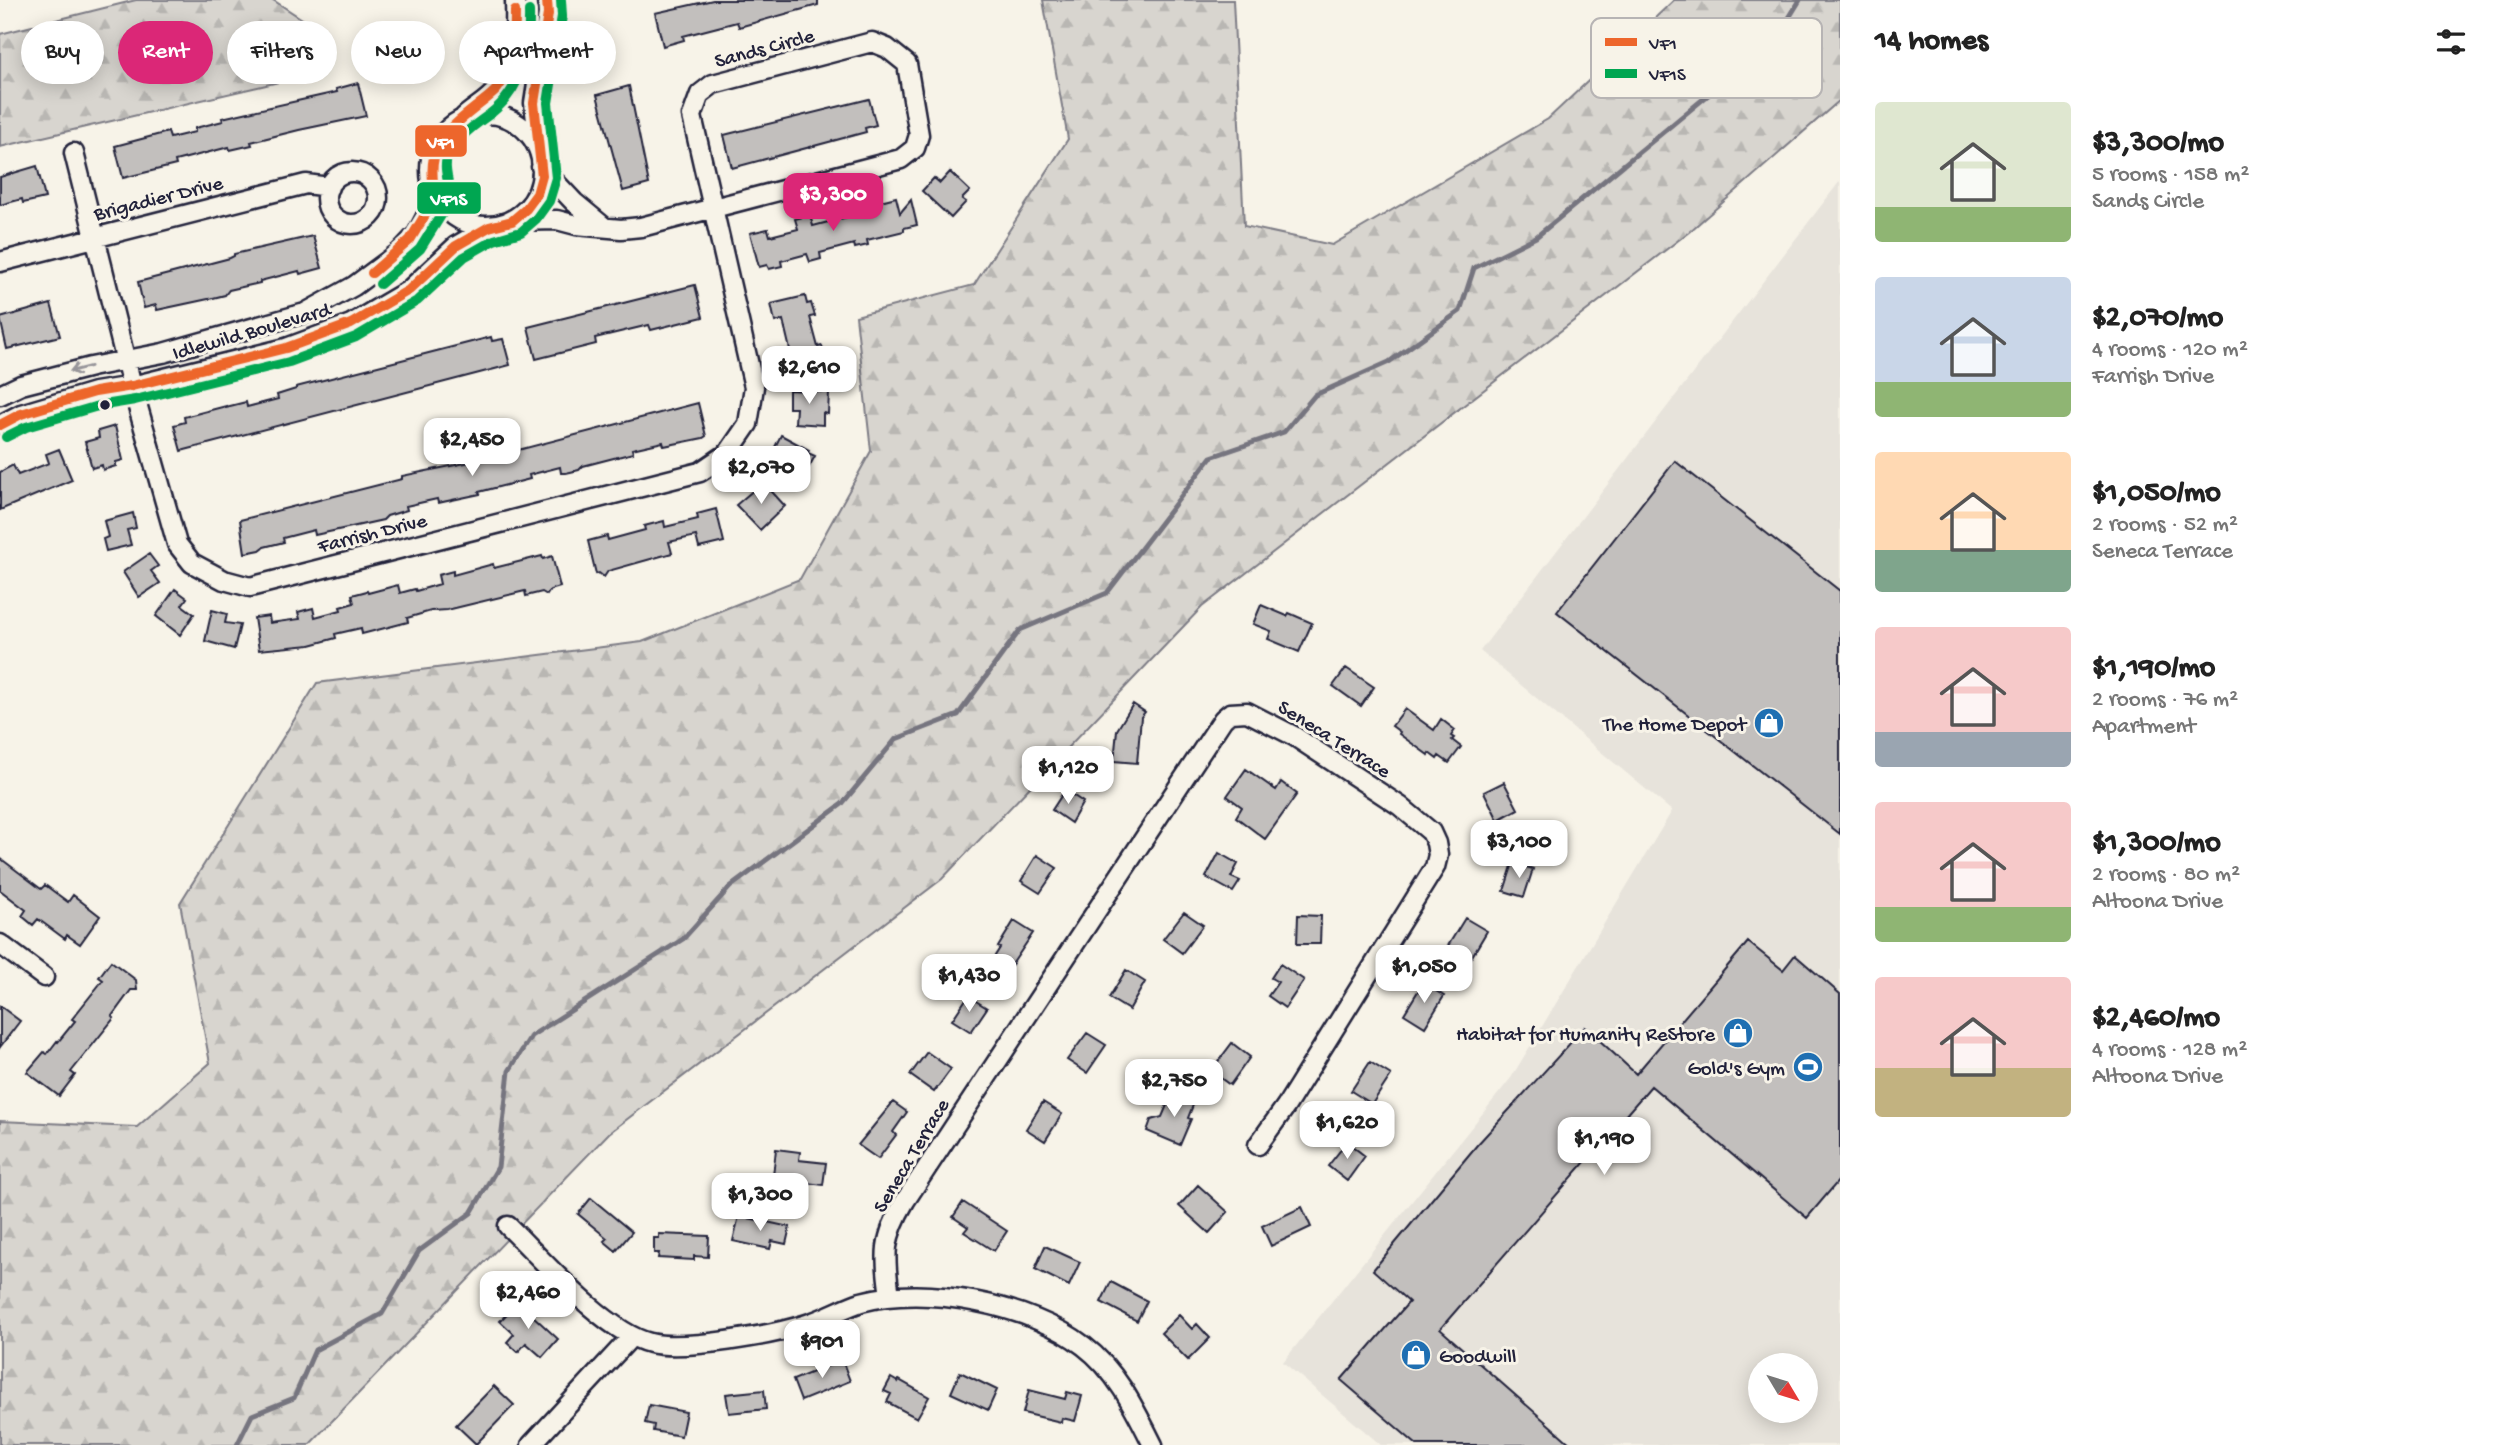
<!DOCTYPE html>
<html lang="en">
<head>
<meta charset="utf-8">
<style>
  body { margin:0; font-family:"Gochi Hand",sans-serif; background:#f6f6f6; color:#222; height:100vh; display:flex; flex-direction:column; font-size:26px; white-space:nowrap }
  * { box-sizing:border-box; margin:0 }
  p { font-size:23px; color:#767676 }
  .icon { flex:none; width:38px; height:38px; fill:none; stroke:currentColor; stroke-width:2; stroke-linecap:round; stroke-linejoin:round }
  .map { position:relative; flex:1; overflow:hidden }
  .panel { display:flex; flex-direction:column; background:#fff; width:665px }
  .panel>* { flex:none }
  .top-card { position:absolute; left:21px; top:21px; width:665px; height:63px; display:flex; gap:14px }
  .needle { width:46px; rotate:128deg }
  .buttons { position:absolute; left:1748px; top:1353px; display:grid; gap:14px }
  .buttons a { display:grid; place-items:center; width:70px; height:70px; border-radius:50%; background:#fff; box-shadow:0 4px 18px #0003; font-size:35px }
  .price { position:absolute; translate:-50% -60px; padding:0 16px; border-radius:14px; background:#fff; color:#222; font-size:23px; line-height:46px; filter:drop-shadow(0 2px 4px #0008) }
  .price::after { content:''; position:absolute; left:50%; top:42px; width:21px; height:16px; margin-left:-10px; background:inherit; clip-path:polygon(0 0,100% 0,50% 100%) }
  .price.on { background:#db2777; color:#fff }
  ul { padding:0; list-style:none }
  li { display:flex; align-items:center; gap:21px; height:175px; padding:0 35px }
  li span { display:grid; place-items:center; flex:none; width:196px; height:140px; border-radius:7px; color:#555 }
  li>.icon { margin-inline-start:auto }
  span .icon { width:84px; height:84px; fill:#fffc; stroke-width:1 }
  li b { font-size:30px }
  h2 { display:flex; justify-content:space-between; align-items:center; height:84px; padding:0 35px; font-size:30px }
  .pill { padding:0 24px; border-radius:32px; background:#fff; box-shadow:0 4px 18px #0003; font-size:24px; line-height:63px }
  .pill.on { background:#db2777; color:#fff }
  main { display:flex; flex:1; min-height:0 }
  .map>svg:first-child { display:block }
  .built { fill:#e7e3db; fill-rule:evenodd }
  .forest { fill:url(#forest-firs); stroke:#7d7c85; stroke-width:2 }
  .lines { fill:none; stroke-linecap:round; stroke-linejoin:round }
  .stream { stroke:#76747f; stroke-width:5 }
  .building { fill:#c2bfbd; stroke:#22223b; stroke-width:2 }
  .minor-casing { stroke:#22223b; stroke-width:23 }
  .minor { stroke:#f7f3e8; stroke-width:18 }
  .bus-1-casing { stroke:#f7f3e8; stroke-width:16 }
  .bus-2-casing { stroke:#f7f3e8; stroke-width:16 }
  .bus-1 { stroke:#ed662c; stroke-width:10 }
  .bus-2 { stroke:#00a651; stroke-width:10 }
  .oneway { stroke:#97959a }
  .bus-dot { fill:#22223b; stroke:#f7f3e8; stroke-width:2.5 }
  .labels { text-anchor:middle; stroke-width:6; stroke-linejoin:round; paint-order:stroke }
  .street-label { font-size:21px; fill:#22223b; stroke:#f7f3e8 }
  .poi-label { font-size:21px; fill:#22223b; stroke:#f7f3e8; text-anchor:end }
  .key { fill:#f7f3e8; stroke:#b7b4b4; stroke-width:2 }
  .key-label { font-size:19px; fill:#22223b }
  .line-badge { stroke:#f7f3e8; stroke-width:2.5 }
  .badge-label { font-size:19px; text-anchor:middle; font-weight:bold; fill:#fff }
</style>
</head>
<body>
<main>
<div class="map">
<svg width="1840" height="1445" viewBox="0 0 1840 1445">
  <defs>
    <pattern id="forest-firs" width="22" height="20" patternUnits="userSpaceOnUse" patternTransform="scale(1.75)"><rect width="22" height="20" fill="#d8d5cf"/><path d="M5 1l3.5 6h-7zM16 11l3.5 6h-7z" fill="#b9b7b3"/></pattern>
  </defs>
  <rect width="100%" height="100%" fill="#f7f3e8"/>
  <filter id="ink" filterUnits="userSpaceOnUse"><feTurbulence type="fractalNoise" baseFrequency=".0143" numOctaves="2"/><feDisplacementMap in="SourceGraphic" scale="14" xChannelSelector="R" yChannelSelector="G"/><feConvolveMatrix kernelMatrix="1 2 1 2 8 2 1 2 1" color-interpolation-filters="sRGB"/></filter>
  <g filter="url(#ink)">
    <path class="built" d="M1840 181V1445H1381L1283 1362 1511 1078 1672 811 1480 651ZM1760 1365H1806V1410H1760Z"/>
    <path class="forest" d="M136 0H273L322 32 309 75 0 147V34Z
      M1043 0H1233L1244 226 1332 245 1548 119 1674 0H1840V100L1689 232 1202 607 942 879 609 1133 309 1445H0V1121L137 1127 210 1063 180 903 317 683 642 642 800 579 871 451 856 316 974 285 1068 139Z"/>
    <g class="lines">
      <path class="stream" d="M237 1445 252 1415 294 1398 315 1350 382 1314 419 1251 471 1213 498 1167 509 1071 531 1036 683 939 730 887 842 804 896 739 958 715 1020 630 1107 593 1211 457 1284 432 1315 395 1389 362 1460 311 1474 268 1536 237 1776 39 1800 0"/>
    </g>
    <path class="building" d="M713 0H818V5L739 27 737 22 683 36 684 40 663 46 655 13Z
      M358 83 366 116 299 130 251 142 252 145 230 150 229 147 175 161 176 165 123 178 115 146 168 132 170 138 195 132V128L223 121 222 118 337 92 336 89Z
      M629 86 649 184 623 191 597 95Z
      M869 99 876 125 865 128 866 132 732 168 724 135Z
      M37 166 45 198 23 203 22 199 0 205V177Z
      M950 172 970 191 962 199 966 202 951 218 922 191 934 178 940 183Z
      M896 197 900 213 911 200 917 225 904 228V231L867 240 868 245 855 248 854 244 820 253 821 259 810 262 807 254 781 261 782 266 769 269 767 265 759 267 750 233 768 229 770 236 798 229 795 219 810 215 813 226 851 216 849 209Z
      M313 236 322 268 300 274 299 271 260 281V283L229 290 225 295 213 298 157 310 156 305 144 308 138 282 230 258 234 256V254Z
      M695 285 703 317 651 330 649 325 595 338 596 344 536 359 528 327Z
      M805 296 807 304 811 303 815 316 810 317 818 347 822 346 826 359 821 361 824 369 790 378 786 360 792 358 783 320 775 322 771 304Z
      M51 304 60 336 7 349 0 318Z
      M491 337 492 341 503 339 510 365 181 451 174 425 185 422 184 417 226 406V407L246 402 247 407 278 399 277 395 296 389V387Z
      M789 390 829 392 828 414 823 413V425L795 423 796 408H789Z
      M698 403 706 436 703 438 664 446 663 442 632 449 633 453 583 466 579 470 566 473H561L560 467 529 475 530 479 479 492 480 494 438 503 437 499 406 506 407 510 387 516 383 520 315 535 314 530 283 538 284 542 264 547 260 550 245 553 240 520 402 479V476L480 460Z
      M115 426 123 460 116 462V466L103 470 102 465 92 468 85 442 99 438 98 431Z
      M781 435 809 450 808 453 815 456 802 480 774 465 781 452 774 449Z
      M59 449 72 480 0 510V472L13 465 18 475 49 463 46 454Z
      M1675 461 1840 591V834L1557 612Z
      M763 482 785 506 760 530 736 505Z
      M716 509 724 542 699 548 696 536 669 542 672 553 608 571 604 577 599 573 596 574 588 541 607 536 608 540 645 530 644 526 664 521 665 527 698 519 697 514Z
      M133 513 136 528 127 530 131 545 106 551 103 539 108 537 104 521Z
      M149 554 158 566 151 571 160 583 139 597 123 572Z
      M542 556 543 559 552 556 560 587 550 590 547 595 542 592 526 596 525 591 447 610 431 611 407 618 408 622 362 634 361 628 335 634 336 638 310 645 259 650 254 618 269 616 270 623 300 619 298 612 313 608 315 617 341 610 340 607 354 603 352 595 367 591 368 593 398 585 400 593 415 589 416 591 440 584 438 575 453 571V575L493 564 494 568Z
      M175 589 187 598 182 605 194 614 180 635 156 616Z
      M1261 605 1287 616 1289 613 1312 623 1299 652 1268 639 1271 631 1253 624Z
      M212 610 227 614 225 623 240 625 234 649 205 641Z
      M1346 668 1374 687 1361 706 1333 686Z
      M1133 704 1145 712 1141 717 1137 763 1114 761 1117 730Z
      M1405 709 1434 730 1441 719 1455 730 1451 736 1454 738 1452 740 1461 747 1449 763 1439 756 1437 759 1429 753 1428 755 1399 734 1400 732 1392 726Z
      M1246 769 1276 790 1281 782 1297 794 1265 839 1236 817 1242 807 1227 796Z
      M1504 782 1518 809 1498 820 1484 792Z
      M1065 790 1083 802 1071 823 1052 810Z
      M1219 853 1238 864 1231 877 1240 881 1233 892 1206 877Z
      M1037 855 1057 868 1040 893 1021 881Z
      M0 858 41 889 45 885 68 902 73 895 100 916 80 944 67 935 65 939 38 919 33 925 22 916 26 910 0 890Z
      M1513 863 1533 869 1524 897 1504 891Z
      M1184 912 1203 925 1182 953 1163 939Z
      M1298 915 1321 916 1320 944H1297Z
      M1465 918 1487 931 1468 963 1446 949Z
      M1014 921 1033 933 1009 969 993 959 1000 948 998 947Z
      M1748 942 1783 970 1795 955 1840 994V1179L1807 1218 1651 1086 1440 1329 1572 1445H1417L1341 1380 1409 1302 1373 1270 1477 1145 1585 1027 1636 1074Z
      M111 961 136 980 137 990H131L112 1016 114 1018 71 1072 75 1075 59 1096 27 1072 44 1052 47 1054 57 1041 58 1042 75 1021 72 1019 103 980 99 977Z
      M1280 964 1304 980 1285 1008 1268 996 1278 982 1271 978Z
      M1126 970 1145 982 1129 1010 1109 998Z
      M1423 983 1444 996 1425 1027 1404 1014Z
      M968 996 987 1008 971 1032 952 1020Z
      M0 1006 20 1021 0 1047Z
      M1087 1033 1106 1045 1087 1073 1067 1060Z
      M1232 1043 1250 1057 1230 1085 1211 1071Z
      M927 1052 951 1069 934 1092 910 1075Z
      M1370 1062 1391 1075 1372 1104 1351 1091Z
      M1173 1091 1195 1100 1188 1118 1191 1119 1180 1145 1147 1131 1151 1120 1162 1117Z
      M893 1102 907 1112 893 1132 896 1135 878 1159 858 1145Z
      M1043 1102 1062 1114 1045 1141 1026 1129Z
      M1347 1142 1365 1156 1347 1181 1328 1166Z
      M776 1149 800 1152 799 1160 826 1163 823 1185 799 1182 798 1192 766 1188 767 1176H773Z
      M1198 1185 1228 1212 1209 1233 1179 1206Z
      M591 1198 632 1232 616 1251 604 1241 607 1238 578 1214Z
      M963 1202 1007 1231 994 1251 964 1232 968 1227 953 1217Z
      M1302 1207 1311 1227 1271 1246 1262 1226Z
      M739 1216 790 1227 786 1244 772 1241 770 1249 733 1241Z
      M659 1234 709 1236 708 1257 694 1256V1260L658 1258 659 1253H654V1238H659Z
      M1045 1246 1080 1262 1069 1286 1035 1269Z
      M1111 1282 1147 1301 1137 1321 1101 1302Z
      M518 1302 558 1339 542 1357 526 1343 518 1352 507 1342 514 1334 500 1321Z
      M1179 1315 1192 1329 1197 1324 1210 1338 1188 1360 1161 1333Z
      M842 1360 850 1381 801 1401 793 1380Z
      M960 1372 997 1390 988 1410 951 1393Z
      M891 1378 898 1382 899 1380 929 1397 917 1418 887 1402 891 1394 884 1391Z
      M494 1386 514 1405 476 1444 456 1425Z
      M764 1390 766 1409 729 1413 726 1394Z
      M1029 1390 1065 1399 1067 1392 1082 1396 1075 1421 1062 1418 1061 1422 1023 1413Z
      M649 1405 686 1412 681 1436 653 1431 654 1425 645 1423Z"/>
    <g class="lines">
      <g class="minor-casing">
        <path id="minor" d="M430 170a56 56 0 1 1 112 0a56 56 0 1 1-112 0Z
          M464 117C474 108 489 100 497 89 516 64 516 30 515 0
          M539 147 534 103 548 14 547 0
          M74 153 132 386 177 544 192 563 224 580 250 587 700 472 728 453 748 424 754 387 692 116 700 94 713 84 872 42 887 48 907 64 919 135 915 148 901 159 641 227 621 229 576 225 557 220 512 221
          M541 167 574 202 603 226
          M326 198a26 26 0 1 1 52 0a26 26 0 1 1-52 0Z
          M0 262 306 184 329 187
          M0 395 21 385 91 367 163 353 305 313 354 286 400 252 417 234 436 197
          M0 425 21 414 95 392 132 386 286 348 351 324 409 290 456 246 489 227
          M0 944 44 977
          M508 1226C542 1259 605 1332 650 1343 684 1351 773 1335 807 1324 826 1318 843 1308 861 1302 925 1284 1032 1305 1084 1346 1117 1371 1135 1409 1153 1445
          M890 1296C884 1255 883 1238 905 1201L1223 719 1230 713 1247 712 1294 736 1400 806 1431 832 1436 843 1438 855 1435 867 1286 1106 1258 1145
          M531 1445 632 1336"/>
      </g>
      <use href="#minor" class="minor"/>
      <g class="bus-1-casing">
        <path id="bus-1" d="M372 273 410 240 436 197C424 150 442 134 476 107 483 101 491 96 497 89 514 68 515 37 515 11
          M0 425 21 414 95 392 132 386 286 348 351 324 409 290 456 246 489 227 512 221 526 209 537 194 542 176 534 103 548 14 547 0"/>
      </g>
      <g class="bus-2-casing">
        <path id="bus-2" d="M380 284 420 249 448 204C454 186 439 169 450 151 459 136 476 124 490 114 523 88 530 51 529 11
          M6 437 26 427 98 406 135 400 289 362 356 337 417 301 464 257 494 240 521 232 536 219 549 201 556 178 548 103 562 16 561 0"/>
      </g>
      <use href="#bus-1" class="bus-1"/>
      <use href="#bus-2" class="bus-2"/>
    </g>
    <defs><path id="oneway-shaft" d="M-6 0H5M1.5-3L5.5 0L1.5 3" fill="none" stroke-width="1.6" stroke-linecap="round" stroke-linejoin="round" transform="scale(1.75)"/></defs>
    <use class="oneway" href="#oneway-shaft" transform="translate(80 369) rotate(166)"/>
  </g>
  <defs>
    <g id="shop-disc" transform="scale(1.575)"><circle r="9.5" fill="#1f6fb2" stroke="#f7f3e8"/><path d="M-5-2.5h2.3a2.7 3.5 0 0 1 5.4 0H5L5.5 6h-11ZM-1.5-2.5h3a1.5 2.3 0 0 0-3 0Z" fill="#fff"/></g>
    <g id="stadium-disc" transform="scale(1.575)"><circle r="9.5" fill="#1f6fb2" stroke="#f7f3e8"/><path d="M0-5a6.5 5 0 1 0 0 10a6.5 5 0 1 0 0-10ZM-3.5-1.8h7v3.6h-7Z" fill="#fff"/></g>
  </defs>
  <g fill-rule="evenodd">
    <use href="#shop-disc" x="1769" y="723"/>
    <use href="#shop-disc" x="1738" y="1033"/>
    <use href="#stadium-disc" x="1808" y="1067"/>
    <use href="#shop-disc" x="1416" y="1355"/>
  </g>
  <circle class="bus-dot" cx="105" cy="405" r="6"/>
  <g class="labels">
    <g class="street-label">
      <text transform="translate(764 47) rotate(-15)" y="7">Sands Circle</text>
      <text transform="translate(158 197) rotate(-14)" y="7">Brigadier Drive</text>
      <text transform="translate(251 330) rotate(-16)" y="7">Idlewild Boulevard</text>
      <text transform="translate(372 532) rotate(-14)" y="7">Farrish Drive</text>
      <text transform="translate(1335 738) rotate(32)" y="7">Seneca Terrace</text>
      <text transform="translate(910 1155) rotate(-59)" y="7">Seneca Terrace</text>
    </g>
    <g class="poi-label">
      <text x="1746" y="730">The Home Depot</text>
      <text x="1715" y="1040">Habitat for Humanity ReStore</text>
      <text x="1785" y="1074">Gold's Gym</text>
      <text x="1439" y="1362" text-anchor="start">Goodwill</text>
    </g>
  </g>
  <rect x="1591" y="18" width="231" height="80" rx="10" class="key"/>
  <rect x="1605" y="38" width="32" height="8" fill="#ed662c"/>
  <rect x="1605" y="69" width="32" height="9" fill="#00a651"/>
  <g class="key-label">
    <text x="1649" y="49">VF1</text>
    <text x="1649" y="80">VF1S</text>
  </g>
  <g class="line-badge">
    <rect x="414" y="124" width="54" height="34" rx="7" fill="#ed662c"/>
    <rect x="416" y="181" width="66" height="34" rx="7" fill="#00a651"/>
  </g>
  <g class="badge-label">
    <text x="441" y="148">VF1</text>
    <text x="449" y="205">VF1S</text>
  </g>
</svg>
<div class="buttons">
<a><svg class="needle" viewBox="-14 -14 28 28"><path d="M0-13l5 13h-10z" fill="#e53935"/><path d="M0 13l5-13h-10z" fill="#767676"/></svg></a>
</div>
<b class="price on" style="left:833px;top:233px">$3,300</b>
<b class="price" style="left:809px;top:406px">$2,610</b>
<b class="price" style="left:472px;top:478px">$2,450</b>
<b class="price" style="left:761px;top:506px">$2,070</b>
<b class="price" style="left:1068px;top:806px">$1,120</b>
<b class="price" style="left:1519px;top:880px">$3,100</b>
<b class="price" style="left:1424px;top:1005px">$1,050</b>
<b class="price" style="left:969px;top:1014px">$1,430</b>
<b class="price" style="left:1174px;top:1119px">$2,750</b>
<b class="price" style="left:1347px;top:1161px">$1,620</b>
<b class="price" style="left:1604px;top:1177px">$1,190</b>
<b class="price" style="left:760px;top:1233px">$1,300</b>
<b class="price" style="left:528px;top:1331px">$2,460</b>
<b class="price" style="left:822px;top:1380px">$901</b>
<div class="top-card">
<a class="pill">Buy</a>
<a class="pill on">Rent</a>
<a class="pill">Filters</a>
<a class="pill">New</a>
<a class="pill">Apartment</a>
</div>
</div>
<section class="panel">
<h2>14 homes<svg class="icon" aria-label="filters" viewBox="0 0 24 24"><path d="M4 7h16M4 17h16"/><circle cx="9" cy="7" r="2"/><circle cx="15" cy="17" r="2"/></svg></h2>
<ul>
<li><span style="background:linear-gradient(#dfe7d0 75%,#8fb573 0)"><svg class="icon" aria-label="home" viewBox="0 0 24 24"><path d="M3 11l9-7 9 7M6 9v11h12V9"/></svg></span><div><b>$3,300/mo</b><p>5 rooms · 158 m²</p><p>Sands Circle</p></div></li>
<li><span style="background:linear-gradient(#c9d6e8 75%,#8fb573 0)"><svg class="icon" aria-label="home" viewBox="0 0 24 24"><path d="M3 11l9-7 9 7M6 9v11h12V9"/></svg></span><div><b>$2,070/mo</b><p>4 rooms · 120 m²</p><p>Farrish Drive</p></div></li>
<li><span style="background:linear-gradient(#ffd9b3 70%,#7fa58c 0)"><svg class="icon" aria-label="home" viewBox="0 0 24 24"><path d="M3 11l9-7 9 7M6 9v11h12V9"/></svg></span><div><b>$1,050/mo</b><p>2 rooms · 52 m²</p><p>Seneca Terrace</p></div></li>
<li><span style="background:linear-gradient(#f6c9c9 75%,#9aa5b1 0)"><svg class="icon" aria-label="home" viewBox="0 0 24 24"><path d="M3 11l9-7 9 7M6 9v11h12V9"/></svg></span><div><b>$1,190/mo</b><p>2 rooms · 76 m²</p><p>Apartment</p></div></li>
<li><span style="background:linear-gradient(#f6c9c9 75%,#8fb573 0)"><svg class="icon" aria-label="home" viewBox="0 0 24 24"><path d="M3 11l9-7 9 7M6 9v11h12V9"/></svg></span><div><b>$1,300/mo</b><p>2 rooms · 80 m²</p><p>Altoona Drive</p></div></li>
<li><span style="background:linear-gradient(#f6c9c9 65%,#c2b280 0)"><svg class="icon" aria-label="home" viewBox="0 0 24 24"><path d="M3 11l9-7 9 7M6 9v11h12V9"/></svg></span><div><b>$2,460/mo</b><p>4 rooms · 128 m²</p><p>Altoona Drive</p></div></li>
</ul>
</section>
</main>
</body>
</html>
